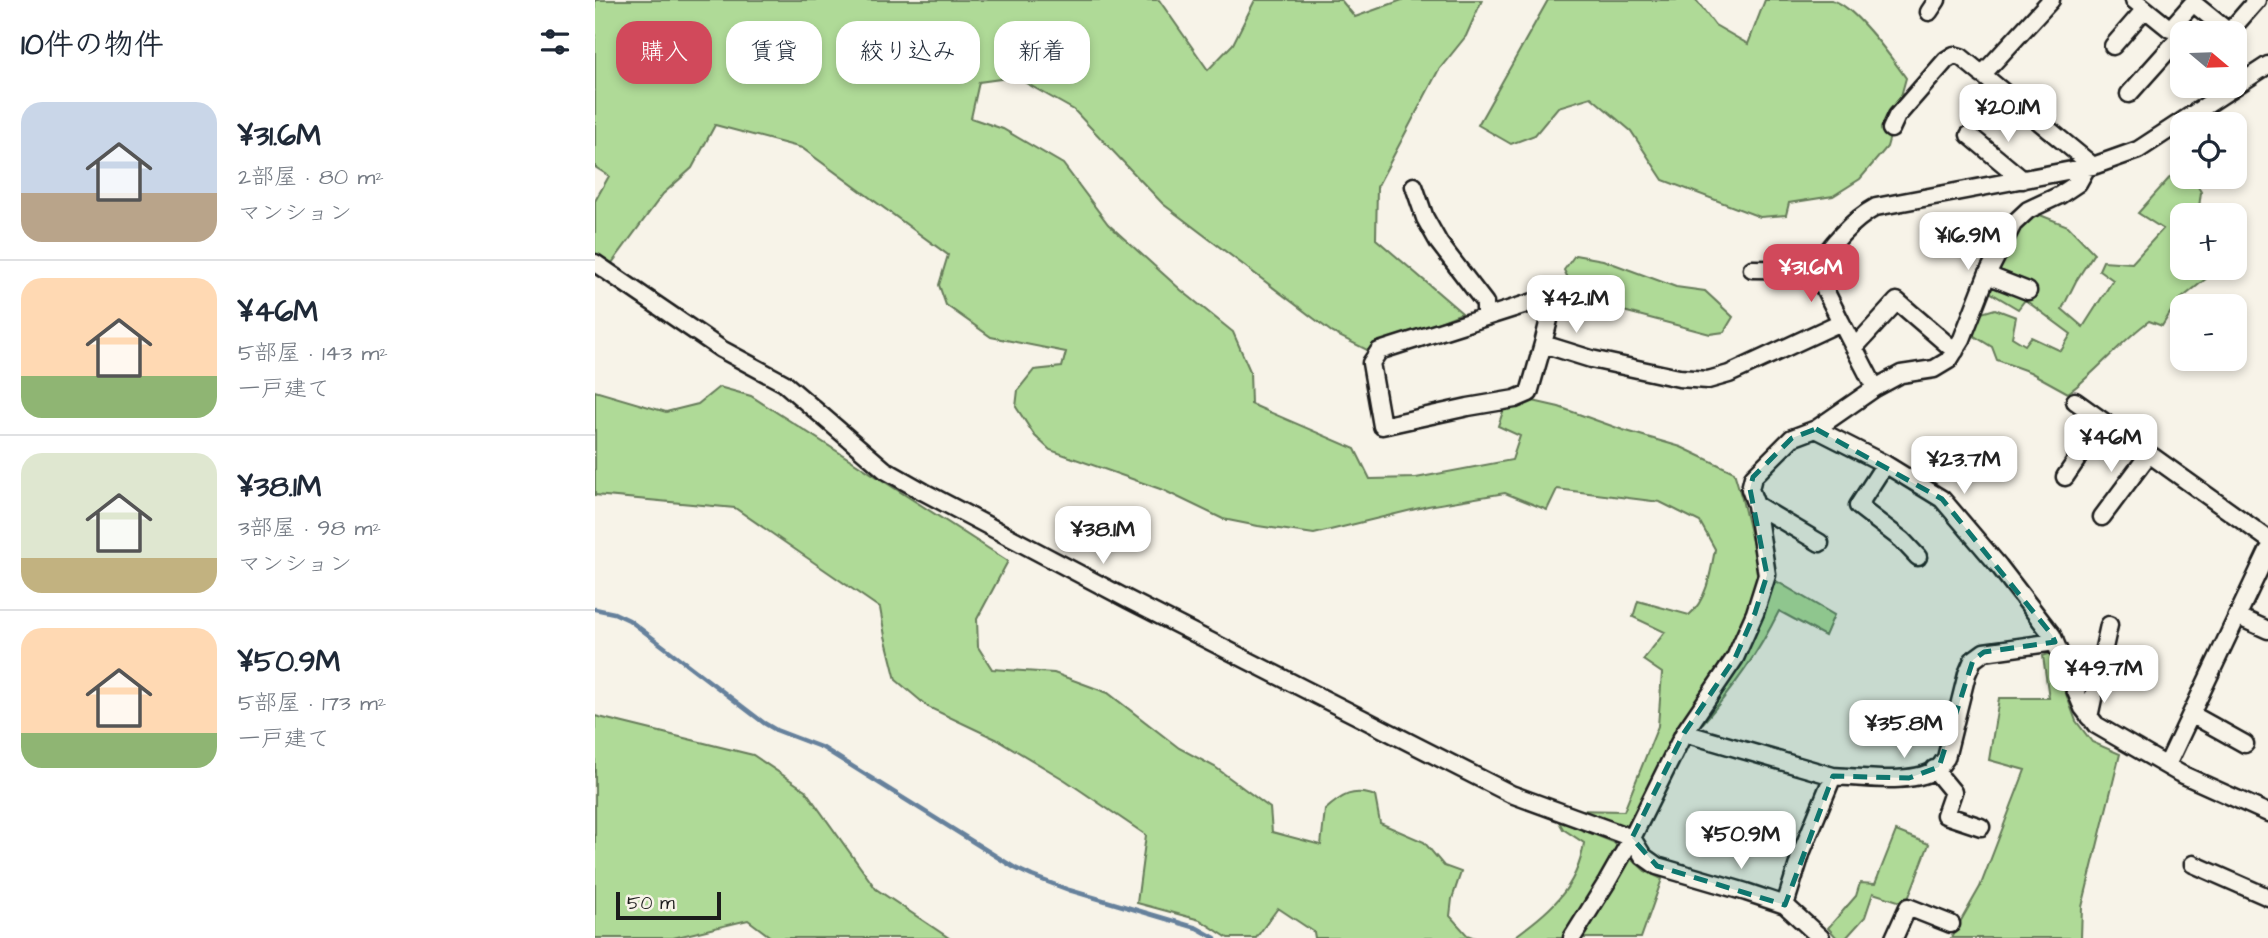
<!DOCTYPE html>
<html lang="ja">
<head>
<meta charset="utf-8">
<style>
  body { margin:0; font-family:"Architects Daughter","Klee One",sans-serif; background:#f6f6f7; color:#1f2937; height:100vh; display:flex; flex-direction:column; font-size:26px; white-space:nowrap }
  * { box-sizing:border-box; margin:0 }
  p { font-size:23px; color:#747a83 }
  .icon { flex:none; width:38px; height:38px; fill:none; stroke:currentColor; stroke-width:2; stroke-linecap:round; stroke-linejoin:round }
  .map { position:relative; flex:1; overflow:hidden }
  .drawer { display:flex; flex-direction:column; background:#fff; width:595px }
  .drawer>* { flex:none }
  .top-card { position:absolute; left:21px; top:21px; width:665px; height:63px; display:flex; gap:14px }
  .needle { width:46px; rotate:109deg }
  .controls { position:absolute; left:1575px; top:21px; display:grid; gap:14px }
  .controls a { display:grid; place-items:center; width:77px; height:77px; border-radius:14px; background:#fff; box-shadow:0 4px 10px #0003; font-size:35px }
  .scale { position:absolute; left:21px; bottom:18px; width:105px; box-sizing:border-box; padding-left:7px; border:4px solid #1c1c1c; border-top:0; font-size:19px; line-height:24px; white-space:nowrap; color:#1c1c1c; -webkit-text-stroke:5px #f7f3e8; paint-order:stroke }
  .price { position:absolute; translate:-50% -60px; padding:0 16px; border-radius:14px; background:#fff; color:#222; font-size:23px; line-height:46px; filter:drop-shadow(0 2px 4px #0008) }
  .price::after { content:''; position:absolute; left:50%; top:42px; width:21px; height:16px; margin-left:-10px; background:inherit; clip-path:polygon(0 0,100% 0,50% 100%) }
  .price.active { background:#d1495b; color:#fff }
  ul { padding:0; list-style:none }
  li { display:flex; align-items:center; gap:21px; height:175px; padding:0 21px }
  li+li { border-top:2px solid #e0e1e3 }
  li span { display:grid; place-items:center; flex:none; width:196px; height:140px; border-radius:21px; color:#555 }
  li>.icon { margin-inline-start:auto }
  span .icon { width:84px; height:84px; fill:#fffc; stroke-width:1 }
  li b { font-size:30px }
  h2 { display:flex; justify-content:space-between; align-items:center; height:84px; padding:0 21px; font-size:30px }
  .tag { padding:0 24px; border-radius:21px; background:#fff; box-shadow:0 4px 10px #0003; font-size:24px; line-height:63px }
  .tag.active { background:#d1495b; color:#fff }
  main { display:flex; flex:1; min-height:0 }
  .map>svg:first-child { display:block }
  .green { fill:#afda97; stroke:#667b5a; stroke-width:2 }
  .lines { fill:none; stroke-linecap:round; stroke-linejoin:round }
  .stream { stroke:#66819c; stroke-width:4.5 }
  .minor-casing { stroke:#1c1c1c; stroke-width:21 }
  .minor { stroke:#f7f3e8; stroke-width:16 }
  .marked { fill:#0f766e; fill-opacity:0.2; stroke:#0f766e; stroke-width:5; stroke-dasharray:14 9; stroke-linejoin:round }
</style>
</head>
<body>
<main>
<section class="drawer">
<h2>10件の物件<svg class="icon" aria-label="filters" viewBox="0 0 24 24"><path d="M4 7h16M4 17h16"/><circle cx="9" cy="7" r="2"/><circle cx="15" cy="17" r="2"/></svg></h2>
<ul>
<li><span style="background:linear-gradient(#c9d6e8 65%,#b9a48a 0)"><svg class="icon" aria-label="home" viewBox="0 0 24 24"><path d="M3 11l9-7 9 7M6 9v11h12V9"/></svg></span><div><b>¥31.6M</b><p>2部屋 · 80 m²</p><p>マンション</p></div></li>
<li><span style="background:linear-gradient(#ffd9b3 70%,#8fb573 0)"><svg class="icon" aria-label="home" viewBox="0 0 24 24"><path d="M3 11l9-7 9 7M6 9v11h12V9"/></svg></span><div><b>¥46M</b><p>5部屋 · 143 m²</p><p>一戸建て</p></div></li>
<li><span style="background:linear-gradient(#dfe7d0 75%,#c2b280 0)"><svg class="icon" aria-label="home" viewBox="0 0 24 24"><path d="M3 11l9-7 9 7M6 9v11h12V9"/></svg></span><div><b>¥38.1M</b><p>3部屋 · 98 m²</p><p>マンション</p></div></li>
<li><span style="background:linear-gradient(#ffd9b3 75%,#8fb573 0)"><svg class="icon" aria-label="home" viewBox="0 0 24 24"><path d="M3 11l9-7 9 7M6 9v11h12V9"/></svg></span><div><b>¥50.9M</b><p>5部屋 · 173 m²</p><p>一戸建て</p></div></li>
</ul>
</section>
<div class="map">
<svg width="1673" height="938" viewBox="0 0 1673 938">
  <rect width="100%" height="100%" fill="#f7f3e8"/>
  <filter id="ink" filterUnits="userSpaceOnUse"><feTurbulence type="fractalNoise" baseFrequency=".0143" numOctaves="2"/><feDisplacementMap in="SourceGraphic" scale="14" xChannelSelector="R" yChannelSelector="G"/><feConvolveMatrix kernelMatrix="1 2 1 2 8 2 1 2 1" color-interpolation-filters="sRGB"/></filter>
  <g filter="url(#ink)">
    <path class="green" d="M0 0H564L613 70 638 44 660 0H746L760 17 807 0H887L871 36 843 71 782 187 781 239 867 313 774 351 738 333 568 204 479 110 420 77 384 82 376 118 408 129 468 164 513 224 586 290 638 332 655 371 656 404 760 449 775 479 821 478 917 460 925 436 903 426 910 406 938 401 964 407 1028 430 1086 447 1139 472 1147 499 1164 571 1239 615 1230 636 1184 611C1163 654 1139 687 1108 723L1086 727 1033 832 976 810 1029 811 1063 726 1067 673 1048 660 1070 632 1038 617 1043 601 1094 615C1112 600 1116 571 1120 549L1105 522 1065 502 962 489 952 510 910 493 833 506 719 534 663 526 628 519 568 490 455 450 440 436 421 407 423 390 439 370 467 367 471 352 396 337 351 305 344 285 353 255 207 148 120 125 97 168 68 194 14 267 0 257V201L14 176 0 167Z
      M953 0H1101L1120 25 1153 44 1170 0C1191 0 1215 0 1236 0 1258 3 1298 60 1311 78L1292 147 1265 179 1238 196 1194 203 1191 215 1165 217 1068 180 1036 131 996 97 963 107 940 135 916 144 883 125Z
      M1578 174 1600 181 1606 192 1603 215H1587V268H1614L1612 278 1582 302 1567 326 1554 321C1525 342 1502 372 1473 393L1435 372 1402 360 1397 347 1376 334 1383 314 1400 309 1421 317 1417 337 1430 345 1436 337 1466 351 1476 334 1430 300 1423 309 1393 291 1425 226 1440 213 1473 226 1499 253 1481 281 1467 309 1488 327 1518 280 1504 270 1508 261 1537 263 1568 229 1543 213Z
      M980 255 1008 260 1081 287 1110 291 1138 317 1129 332 1115 334 1002 304 974 280 969 270Z
      M124 387 156 396 413 561 382 619 383 647 397 669 459 673 513 693 584 748 620 767 675 808 677 832 726 845 730 810C747 795 758 788 780 796L785 823 829 842 849 866 866 872 857 899 855 916 872 935 880 938H720L719 932 683 908 661 938H633L605 920 542 903 551 835 470 780 405 741 333 707 301 680 290 636 285 608 140 508 0 495V391L71 412 103 404Z
      M1456 653 1481 721 1497 742 1525 754 1487 907 1486 938H1356L1385 887 1430 770 1394 760 1404 698H1454L1448 656Z
      M0 716 158 755 210 790 281 889 354 938H177L153 920 78 938H0Z
      M963 820 1018 842 1050 871 1067 879 1046 938H918C953 912 982 890 989 843L968 829Z
      M1301 831 1334 844 1313 899 1306 902 1278 893 1270 917 1251 938H1242L1233 928 1261 896 1265 883 1280 884Z"/>
    <g class="lines">
      <path class="stream" d="M0 609 19 613 34 620 169 723 181 730 228 748 420 868 437 876 474 890 602 928 620 938"/>
      <g class="minor-casing">
        <path id="minor" d="M1539 0 1575 29 1598 3 1634 32 1662 0
          M1334 12 1342 0
          M1518 46 1550 9
          M1387 75 1456 0
          M1534 94 1585 37
          M1296 129 1302 116 1351 60 1359 55 1366 57 1498 166
          M1374 135 1428 180
          M819 186 830 218 844 243 890 303V317
          M0 263 126 349 189 383 290 470 329 492 534 600 916 794 1037 838 1048 856 1062 866 1151 892 1190 905 1226 938
          M1157 269 1220 270C1234 246 1257 220 1281 207L1498 166 1543 150 1673 65
          M1220 270 1246 322
          M1392 275 1433 291
          M948 344 960 295 784 351 776 363 787 426 873 407 920 399 934 393 948 344 996 359 1084 378 1113 380 1134 374 1246 322 1280 388
          M1259 348 1302 301 1360 351
          M1480 401 1673 539
          M1221 429 1290 464 1347 499 1404 566 1457 635 1488 708 1501 725 1584 773 1673 813
          M1290 464 1263 506 1307 540 1323 557
          M1470 477 1508 421
          M1507 517 1554 454
          M1225 543 1161 505 1155 489 1158 477 1197 438 1221 429 1280 388 1306 374 1339 369 1354 360 1367 339 1392 275 1418 224 1433 210 1465 195 1483 183 1492 167
          M1642 616 1673 630
          M1596 714 1650 744
          M1494 717 1514 625
          M1089 733 1238 776
          M1572 765 1673 551
          M1339 769 1358 792 1350 815 1386 827
          M1598 864 1673 897
          M1190 905 1207 851 1238 776C1265 777 1322 786 1344 767 1347 765 1348 761 1351 758L1372 674 1378 660 1389 652 1460 642
          M977 938 1012 882 1037 838 1089 733 1140 658 1160 613 1172 575 1161 505
          M1299 938 1313 907 1356 924"/>
      </g>
      <use href="#minor" class="minor"/>
    </g>
  </g>
  <path class="marked" d="M1221 429 1347 499 1457 635 1460 642 1389 652 1378 660 1344 767 1314 778 1238 776 1190 905 1062 866 1037 838 1089 733 1140 658 1160 613 1172 575 1155 489 1158 477 1197 438Z"/>
</svg>
<div class="controls">
<a><svg class="needle" viewBox="-14 -14 28 28"><path d="M0-13l5 13h-10z" fill="#e53935"/><path d="M0 13l5-13h-10z" fill="#747a83"/></svg></a>
<a><svg class="icon" aria-label="locate" viewBox="0 0 24 24"><circle cx="12" cy="12" r="6"/><path d="M12 2v4M12 18v4M2 12h4M18 12h4"/></svg></a>
<a>+</a>
<a>−</a>
</div>
<div class="scale">50 m</div>
<b class="price" style="left:1413px;top:144px">¥20.1M</b>
<b class="price" style="left:1373px;top:272px">¥16.9M</b>
<b class="price active" style="left:1216px;top:304px">¥31.6M</b>
<b class="price" style="left:981px;top:335px">¥42.1M</b>
<b class="price" style="left:1516px;top:474px">¥46M</b>
<b class="price" style="left:1369px;top:496px">¥23.7M</b>
<b class="price" style="left:508px;top:566px">¥38.1M</b>
<b class="price" style="left:1509px;top:705px">¥49.7M</b>
<b class="price" style="left:1309px;top:760px">¥35.8M</b>
<b class="price" style="left:1146px;top:871px">¥50.9M</b>
<div class="top-card">
<a class="tag active">購入</a>
<a class="tag">賃貸</a>
<a class="tag">絞り込み</a>
<a class="tag">新着</a>
</div>
</div>
</main>
</body>
</html>
